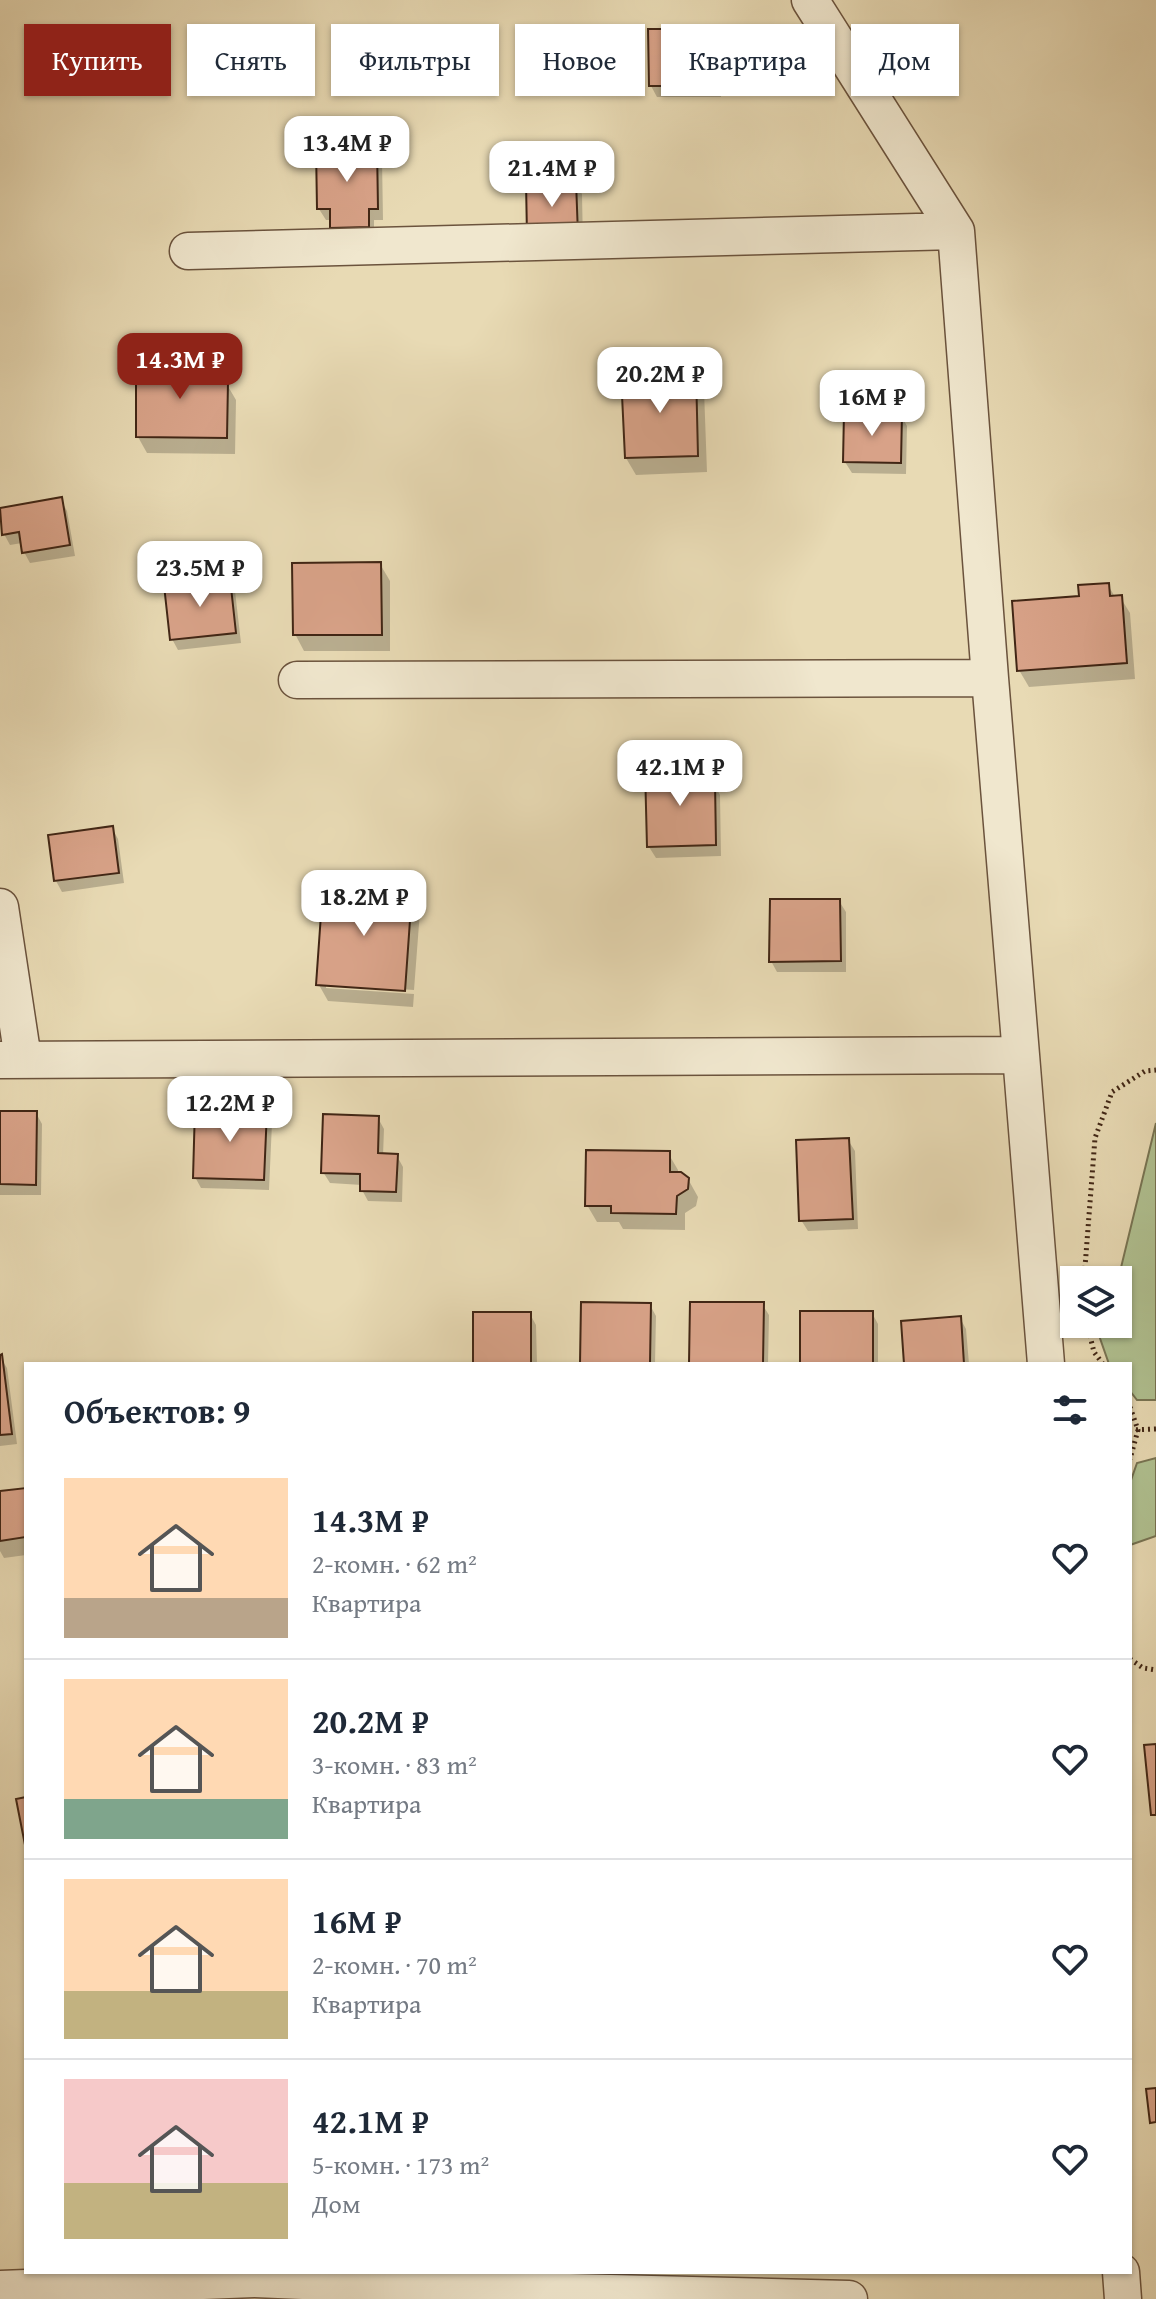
<!DOCTYPE html>
<html lang="ru">
<head>
<meta charset="utf-8">
<style>
  body { margin:0; font-family:"Gentium Book Plus",serif; background:#f6f6f7; color:#1f2937; height:100vh; display:flex; flex-direction:column; font-size:30px; white-space:nowrap }
  * { box-sizing:border-box; margin:0 }
  p { font-size:26px; color:#747a83 }
  .icon { flex:none; width:44px; height:44px; fill:none; stroke:currentColor; stroke-width:2; stroke-linecap:round; stroke-linejoin:round }
  .map { position:relative; flex:1; overflow:hidden }
  .drawer { position:absolute; left:24px; top:1362px; width:1108px; height:912px; display:flex; flex-direction:column; background:#fff; border-radius:0px; box-shadow:0 2px 6px #0004 }
  .drawer>* { flex:none }
  .hud { position:absolute; left:24px; top:24px; width:1108px; height:72px; display:flex; gap:16px }
  .tools { position:absolute; left:1060px; top:1266px; display:grid; gap:16px }
  .tools a { display:grid; place-items:center; width:72px; height:72px; border-radius:0px; background:#fff; box-shadow:0 2px 6px #0004; font-size:40px }
  .price { position:absolute; translate:-50% -68px; padding:0 18px; border-radius:16px; background:#fff; color:#222; font-size:26px; line-height:52px; filter:drop-shadow(0 2px 4px #0008) }
  .price::after { content:''; position:absolute; left:50%; top:48px; width:24px; height:18px; margin-left:-12px; background:inherit; clip-path:polygon(0 0,100% 0,50% 100%) }
  .price.on { background:#8f2418; color:#fff }
  ul { padding:0; list-style:none }
  li { display:flex; align-items:center; gap:24px; height:200px; padding:0 40px }
  li+li { border-top:2px solid #e0e1e3 }
  li span { display:grid; place-items:center; flex:none; width:224px; height:160px; border-radius:0px; color:#555 }
  li>.icon { margin-inline-start:auto }
  span .icon { width:96px; height:96px; fill:#fffc; stroke-width:1 }
  li b { font-size:34px }
  h2 { display:flex; justify-content:space-between; align-items:center; height:96px; padding:0 40px; font-size:34px }
  .tag { padding:0 28px; border-radius:0px; background:#fff; box-shadow:0 2px 6px #0004; font-size:28px; line-height:72px }
  .tag.on { background:#8f2418; color:#fff }
  .map>svg:first-child { display:block }
  .green { fill:#b0c191; stroke:#787453; stroke-width:2 }
  .shadow { fill:#0003 }
  .building { fill:#d8a288; stroke:#412615; stroke-width:2 }
  .lines { fill:none; stroke-linecap:round; stroke-linejoin:round }
  .minor-casing { stroke:#6b533d; stroke-width:39 }
  .path { stroke:#412615; stroke-width:5; stroke-dasharray:2 4; stroke-linecap:butt }
  .minor { stroke:#f0e7ce; stroke-width:36 }
</style>
</head>
<body>
<div class="map">
<svg width="1156" height="2299" viewBox="0 0 1156 2299">
  <rect width="100%" height="100%" fill="#e8dab4"/>
  <filter id="stains"><feTurbulence type="fractalNoise" baseFrequency=".0025" numOctaves="4"/><feColorMatrix values="0 0 0 0 .2 0 0 0 0 .09 0 0 0 0 .02 0 0 0 .5 -.17"/></filter>
  <radialGradient id="worn" r=".72"><stop offset=".6" stop-color="#630" stop-opacity="0"/><stop offset="1" stop-color="#630" stop-opacity=".3"/></radialGradient>
  <path class="green" d="M1156 1123V1400H1137L1130 1391V1364H1109L1095 1324H1118V1280Z
    M1156 1458V1536L1130 1545V1483L1137 1463Z"/>
  <path class="shadow" d="M714 31 721 42V97H657L651 86Z
    M376 148 382 159 383 220H374V238L338 239 332 228V220H326L319 209Z
    M575 183 582 194 583 245 536 246Z
    M180 358 184 366H206L216 383H226L236 400 235 454 147 453 138 437 152 368Z
    M695 373 704 390 707 472 636 475 626 458Z
    M901 415 907 426 906 474 852 473 845 462Z
    M61 500 67 511 75 556 30 563 24 552 22 543 10 545 4 534 0 510Z
    M380 564 390 581V651H304L295 634Z
    M228 580 235 591 241 643 178 650 172 639Z
    M1108 585 1115 597H1120L1130 613 1135 679 1029 687 1019 670 1081 598Z
    M700 769 707 784H714L720 795 721 856 656 858 649 847Z
    M112 828 118 839 124 883 62 892 56 881 50 837Z
    M410 894 420 911 414 990 326 984V988L414 994 413 1007 328 1001 319 985Z
    M839 901 846 912V972H777L771 961Z
    M265 1112 272 1123 269 1190 201 1188 195 1177Z
    M0 1113H36L42 1124 41 1195H0Z
    M378 1118 384 1129 383 1156H397L403 1167 402 1202 368 1201 362 1190V1185L330 1183 323 1172Z
    M848 1140 855 1151 858 1229 808 1231 801 1220Z
    M668 1153 678 1170V1174L688 1179 698 1197 696 1206 685 1213V1230L623 1229 619 1222H597L587 1205Z
    M762 1304 769 1315 768 1364H691Z
    M650 1305 656 1316 655 1364H582Z
    M872 1313 878 1324V1364H802Z
    M530 1314 536 1325 537 1364H475Z
    M960 1318 966 1329 969 1364H906Z
    M0 1357 7 1368 17 1444 0 1446Z
    M26 1490V1555L4 1558 0 1551V1493Z"/>
  <path class="building" d="M648 29H716L715 86H649Z
    M377 146 378 209H369V227L330 228V209H317L316 147Z
    M576 181 578 235 527 236 526 182Z
    M150 356H181L180 364H207V381H228L227 438 136 437V366H150Z
    M696 371 698 456 625 458 621 374Z
    M844 412 902 413 901 463 843 462Z
    M62 497 70 545 22 553 19 532 2 535 0 508Z
    M381 562 382 635H293L292 563Z
    M230 578 236 633 170 640 164 585Z
    M1109 583 1110 596 1122 595 1127 663 1017 671 1012 601 1079 596 1078 585Z
    M701 767 702 782H715L716 845 647 847 645 768Z
    M113 826 119 873 54 881 48 835Z
    M323 886 412 892 405 991 316 985Z
    M770 899H840L841 961 769 962Z
    M195 1107 267 1110 264 1180 193 1178Z
    M0 1111H37L36 1185 0 1184Z
    M323 1114 379 1116 378 1153 398 1154 396 1192 360 1191V1174L321 1173Z
    M849 1138 853 1219 799 1221 796 1140Z
    M586 1150 670 1151V1172H681L689 1178 688 1189 677 1196 676 1214 611 1213V1206H585Z
    M581 1302 651 1303 650 1364H580Z
    M690 1302H764L763 1364H689Z
    M800 1311H873V1364H800Z
    M473 1312H531V1364H473Z
    M961 1316 964 1364H904L901 1321Z
    M2 1354 12 1434 0 1435V1355Z
    M26 1488V1537L0 1541V1491Z
    M1156 1744V1815H1151L1144 1745Z
    M26 1797V1850L16 1799Z
    M1156 2088V2122L1150 2123 1146 2089Z"/>
  <g class="lines">
    <g class="minor-casing">
      <path id="minor" d="M810 0 956 231 990 678 1021 1055
        M188 251 956 231
        M297 680 990 678
        M0 907 23 1059
        M0 1060 1021 1055 1046 1364
        M1121 2272 1123 2299
        M0 2289 254 2279 569 2292 849 2299"/>
    </g>
    <path class="path" d="M1084 1280 1095 1138 1112 1092 1145 1071 1156 1070
      M1087 1324 1094 1352 1103 1364
      M1130 1407 1138 1430 1130 1459
      M1130 1430 1156 1429
      M1130 1659 1143 1668 1156 1670"/>
    <use href="#minor" class="minor"/>
  </g>
  <rect width="100%" height="100%" filter="url(#stains)"/>
  <rect width="100%" height="100%" fill="url(#worn)"/>
</svg>
<div class="tools">
<a><svg class="icon" aria-label="layers" viewBox="0 0 24 24"><path d="M12 4l9 5-9 5-9-5zM3 14l9 5 9-5"/></svg></a>
</div>
<b class="price" style="left:347px;top:184px">13.4M ₽</b>
<b class="price" style="left:552px;top:209px">21.4M ₽</b>
<b class="price on" style="left:180px;top:401px">14.3M ₽</b>
<b class="price" style="left:660px;top:415px">20.2M ₽</b>
<b class="price" style="left:872px;top:438px">16M ₽</b>
<b class="price" style="left:200px;top:609px">23.5M ₽</b>
<b class="price" style="left:680px;top:808px">42.1M ₽</b>
<b class="price" style="left:364px;top:938px">18.2M ₽</b>
<b class="price" style="left:230px;top:1144px">12.2M ₽</b>
<div class="hud">
<a class="tag on">Купить</a>
<a class="tag">Снять</a>
<a class="tag">Фильтры</a>
<a class="tag">Новое</a>
<a class="tag">Квартира</a>
<a class="tag">Дом</a>
</div>
<section class="drawer">
<h2>Объектов: 9<svg class="icon" aria-label="filters" viewBox="0 0 24 24"><path d="M4 7h16M4 17h16"/><circle cx="9" cy="7" r="2"/><circle cx="15" cy="17" r="2"/></svg></h2>
<ul>
<li><span style="background:linear-gradient(#ffd9b3 75%,#b9a48a 0)"><svg class="icon" aria-label="home" viewBox="0 0 24 24"><path d="M3 11l9-7 9 7M6 9v11h12V9"/></svg></span><div><b>14.3M ₽</b><p>2-комн. · 62 m²</p><p>Квартира</p></div><svg class="icon" aria-label="heart" viewBox="0 0 24 24"><path d="M12 20l-8-8c-3-5 5-10 8-4 3-6 11-1 8 4z"/></svg></li>
<li><span style="background:linear-gradient(#ffd9b3 75%,#7fa58c 0)"><svg class="icon" aria-label="home" viewBox="0 0 24 24"><path d="M3 11l9-7 9 7M6 9v11h12V9"/></svg></span><div><b>20.2M ₽</b><p>3-комн. · 83 m²</p><p>Квартира</p></div><svg class="icon" aria-label="heart" viewBox="0 0 24 24"><path d="M12 20l-8-8c-3-5 5-10 8-4 3-6 11-1 8 4z"/></svg></li>
<li><span style="background:linear-gradient(#ffd9b3 70%,#c2b280 0)"><svg class="icon" aria-label="home" viewBox="0 0 24 24"><path d="M3 11l9-7 9 7M6 9v11h12V9"/></svg></span><div><b>16M ₽</b><p>2-комн. · 70 m²</p><p>Квартира</p></div><svg class="icon" aria-label="heart" viewBox="0 0 24 24"><path d="M12 20l-8-8c-3-5 5-10 8-4 3-6 11-1 8 4z"/></svg></li>
<li><span style="background:linear-gradient(#f6c9c9 65%,#c2b280 0)"><svg class="icon" aria-label="home" viewBox="0 0 24 24"><path d="M3 11l9-7 9 7M6 9v11h12V9"/></svg></span><div><b>42.1M ₽</b><p>5-комн. · 173 m²</p><p>Дом</p></div><svg class="icon" aria-label="heart" viewBox="0 0 24 24"><path d="M12 20l-8-8c-3-5 5-10 8-4 3-6 11-1 8 4z"/></svg></li>
</ul>
</section>
</div>
</body>
</html>
